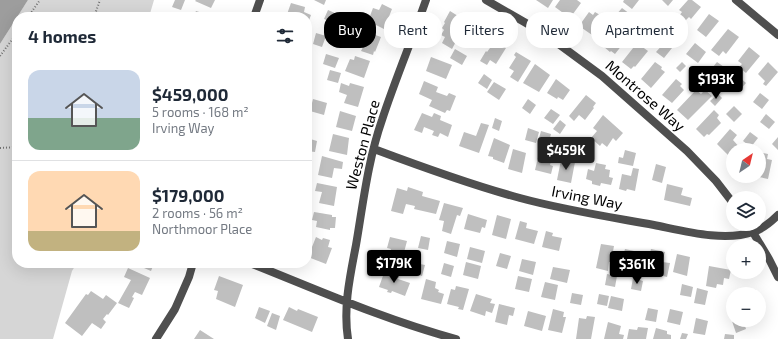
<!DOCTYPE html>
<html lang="en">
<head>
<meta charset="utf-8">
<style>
  body { margin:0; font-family:"Exo 2",sans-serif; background:#f6f6f7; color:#1f2937; height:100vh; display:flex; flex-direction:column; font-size:15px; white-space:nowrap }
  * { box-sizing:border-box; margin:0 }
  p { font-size:13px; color:#747a83 }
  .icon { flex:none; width:22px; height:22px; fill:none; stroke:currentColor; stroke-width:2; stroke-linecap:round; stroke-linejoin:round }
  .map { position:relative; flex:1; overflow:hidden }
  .sheet { position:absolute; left:12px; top:12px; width:300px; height:256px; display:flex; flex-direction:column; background:#fff; border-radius:16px; box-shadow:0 4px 16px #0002 }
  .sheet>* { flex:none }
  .hud { position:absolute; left:324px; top:12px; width:380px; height:36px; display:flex; gap:8px }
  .needle { width:26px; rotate:35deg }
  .tools { position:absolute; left:726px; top:143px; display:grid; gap:8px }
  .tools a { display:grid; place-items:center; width:40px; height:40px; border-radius:50%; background:#fff; box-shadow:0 4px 16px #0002; font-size:20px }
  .price { position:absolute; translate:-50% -34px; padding:0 9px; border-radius:4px; background:#000; color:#fff; font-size:13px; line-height:26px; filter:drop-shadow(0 1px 2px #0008) }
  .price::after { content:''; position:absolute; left:50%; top:24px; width:12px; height:9px; margin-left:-6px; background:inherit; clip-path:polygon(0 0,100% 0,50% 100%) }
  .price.on { background:#222; color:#fff }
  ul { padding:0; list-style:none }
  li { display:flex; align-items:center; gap:12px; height:100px; padding:0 16px }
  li+li { border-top:1px solid #e0e1e3 }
  li span { display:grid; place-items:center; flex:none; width:112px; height:80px; border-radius:12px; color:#555 }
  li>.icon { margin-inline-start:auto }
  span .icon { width:48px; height:48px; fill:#fffc; stroke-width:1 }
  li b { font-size:17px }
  h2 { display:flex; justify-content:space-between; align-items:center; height:48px; padding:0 16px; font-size:17px }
  .pill { padding:0 14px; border-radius:16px; background:#fff; box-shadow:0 4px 16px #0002; font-size:14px; line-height:36px }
  .pill.on { background:#000; color:#fff }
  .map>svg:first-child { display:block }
  .green { fill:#d6d6d6 }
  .water { fill:#9d9d9d }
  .building { fill:#bfbfbf }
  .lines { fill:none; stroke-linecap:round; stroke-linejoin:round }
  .path { stroke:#717171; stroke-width:2; stroke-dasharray:1 2; stroke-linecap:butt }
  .minor { stroke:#4f4f4f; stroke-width:8 }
  .labels { text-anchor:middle; stroke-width:3; stroke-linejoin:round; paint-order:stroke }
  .street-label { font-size:15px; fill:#000; stroke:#fff }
</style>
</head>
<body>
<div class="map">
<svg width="778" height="339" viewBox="0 0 778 339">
  <rect width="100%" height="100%" fill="#fff"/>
  <path class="green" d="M28 0H154L149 17H17Z
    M17 17V263H77L72 271 53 339H0V44Z"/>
  <path class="water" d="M0 0H28L0 44Z"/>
  <path class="building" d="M175 0H185L181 10 172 7Z
    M196 0H215L211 8 195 1Z
    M314 0H326L324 5Z
    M536 0H553L548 8Z
    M560 0H577L581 3 570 18 555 7Z
    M624 0H639L632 9 623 2Z
    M662 0H673L668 6Z
    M688 0H692L701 7 691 19 689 17 685 21 679 16 682 12 679 10Z
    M291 3 305 7 304 12 311 15 307 26V17H286Z
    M382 4 392 9 384 29 370 22 372 17 370 16 373 8 379 10Z
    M622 8 630 14 623 22 615 16Z
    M328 10 337 14 334 23 324 19Z
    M196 11 209 15 208 17H193Z
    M450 11 466 21 457 35 459 36 452 49 442 43 445 37 441 35 444 30 442 28 445 23 444 22Z
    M589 12 593 15 595 12 600 15 598 18 605 24 595 37 579 26Z
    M660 12 669 20 662 29 653 21Z
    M709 14 719 21 706 37 697 30Z
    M344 17 356 21 351 33 340 29Z
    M644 25 651 32 644 40 636 33Z
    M472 26 475 28 476 26 488 34 481 46 469 38 471 35 468 33Z
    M617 26 630 35 615 54 611 51 610 52 604 47 605 45 601 42 607 35 605 34 610 28 613 30Z
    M728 29 739 37 726 54 723 51 719 56 711 50Z
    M677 30 686 36 680 44 671 37Z
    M364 31 381 37 375 52 374 51 373 55 361 51 363 47H362L365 38 362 36Z
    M316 33 326 36 322 47 313 44Z
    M491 38 506 48 496 64 490 60 487 65 480 61 486 51 487 52 490 48 487 46Z
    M665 42 672 48 664 58 656 52Z
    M637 43 648 51 635 67 634 66 631 69 622 62Z
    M695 43 706 52 698 63 686 54Z
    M749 47 760 56 746 73 739 67 742 64 738 61Z
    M455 49 467 56 462 65 450 58Z
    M516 52 531 61 518 82 510 77 514 71 509 68 516 57 514 55Z
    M326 54 339 58 335 68 323 64Z
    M355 56 370 61 364 78 345 71 350 59 354 60Z
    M431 57 452 65 446 79 426 71Z
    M655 62 662 67 661 69 665 72 651 88 641 79Z
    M682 62 686 66 680 72 676 68Z
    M717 62 727 69 719 79 709 72Z
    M768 62 778 72 766 86 763 84 765 81 758 74Z
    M535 64 550 75 539 92 523 83Z
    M330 70 341 73 338 83 327 80Z
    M484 74 492 80 487 89 478 83Z
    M738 76 746 83 739 91 731 84Z
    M556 79 570 90 563 100 558 97 557 99 547 93Z
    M676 79 682 84 680 86 684 90 672 103 662 95Z
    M424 81 438 87 436 92 447 96 449 93 456 96 450 111 447 110 445 113 429 106 432 100 419 94Z
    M494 82 506 89 499 100 487 92Z
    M341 83 349 86 350 83 364 87 358 107 344 103 347 95 339 92Z
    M696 90 701 94 705 90 712 96 688 120 677 110Z
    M760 93 769 100 762 109 753 102Z
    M718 94 722 98 715 106 710 101Z
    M586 95 596 103 593 107 594 108 585 120 579 115 574 121 569 116Z
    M313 99 327 103 324 115 310 111Z
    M528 99 536 105 530 114 522 108Z
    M734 106 742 114 734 122 726 114Z
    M551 109 560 115 553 124 544 118Z
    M714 110 719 115 717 118 721 123 709 135 707 134 704 137 696 129Z
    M340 111 356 116 352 131 336 127Z
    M422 113 432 117 434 113 441 116 440 120 452 125 448 137 440 133 438 137 432 135 434 131 424 127 422 133 414 130Z
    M766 114 775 122 769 129 760 122Z
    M603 115 623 133 616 141 613 138 607 147 602 143 600 146 591 138 597 131 593 128Z
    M495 118 502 121 499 131 492 128Z
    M560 120 566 125 560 134 553 129Z
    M481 123 489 125 479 153 459 146 464 132 476 136Z
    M528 128 539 132 536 143 525 140Z
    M730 129 737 135 733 140 741 149 733 150V157L730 153 728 155 717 144Z
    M541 131 551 134 548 145 538 142Z
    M750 132 758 138 751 147 743 141Z
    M333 134 349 138 347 155 329 151Z
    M778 137V150L772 144Z
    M307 138 317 141 315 152 307 151Z
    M494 138 510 145 504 163 493 159V157L488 156Z
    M574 147 583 150 581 160 572 158Z
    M513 149 526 153 522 173 508 169Z
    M625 150 636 153 633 166 618 163 619 157 623 158Z
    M759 152 768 154 767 159 772 160 768 179 759 177Z
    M539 153 552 157 550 165 553 166 551 174 535 170Z
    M322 156 343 162 342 169 334 168 332 178 318 175Z
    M561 160 575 162 571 183 557 180Z
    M596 163 606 165 605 169 610 170 609 177 613 178 611 185 601 183 600 186 592 184V181L586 179 588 169 594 171Z
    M656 164 666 167 662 183 652 180Z
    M633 168 639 169 635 191 627 189 626 191 619 189 622 174 631 176Z
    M317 183 337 187 334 206 319 203 322 192 315 191Z
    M667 184 683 188 681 195 692 198 690 206 664 200Z
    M408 187 423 192 422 196 440 201 436 214 414 209 415 206 406 204 403 214 391 211 397 188 407 191Z
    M444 203 463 208 460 216 457 215 451 234 442 231 444 221 439 220Z
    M314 212 332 215V217H336L335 228H330V230L316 227 317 221 312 220Z
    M468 214 487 220 485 228 482 227 480 233 464 229Z
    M497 215 511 219 506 239 492 235Z
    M520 221 527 223 526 228 538 231 534 244 515 239Z
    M546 231 553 233 552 236 562 238 559 251 542 247Z
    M421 236 430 238 428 250 418 248Z
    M316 237 322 240 323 238 330 240 328 247 332 248 326 264 308 257Z
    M390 237 407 241 402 260 389 256 391 249 387 248Z
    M447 241 460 244 457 257 444 253Z
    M601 244 614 246 611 262H609L608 271 596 268Z
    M470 247 485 251 482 263 467 259Z
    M625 249 643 253 640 267H638V270L631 268 632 265 621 263Z
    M651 249 665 252 662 262 670 263 667 277 651 273V269L646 268Z
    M500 253 511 256 507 269 496 266Z
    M677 254 690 257 687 276 673 272Z
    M522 259 536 262 533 275 519 271Z
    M466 262 481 266 478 279 463 275Z
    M145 263H156L155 267 153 266 151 271 144 268Z
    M415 263 425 265 422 276 412 273Z
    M444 263 454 266 451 277 441 274Z
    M709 266 731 270 729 279 724 278 723 285 717 284 716 288 706 286Z
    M553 267 570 270 567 283 550 279Z
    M128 268 150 278 142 295 135 292 132 297 134 298 129 308 118 303 131 280 124 277Z
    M384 273 391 275 392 273 399 276 398 279 410 283 405 296 392 291 391 293 387 292 388 290 379 287Z
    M607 274 617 276 615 287 605 285Z
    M219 276 243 285 235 307 216 299 218 291 214 290Z
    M518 276 532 279 529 292 515 289Z
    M633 278 643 281 641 291 631 289Z
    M426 279 436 282 435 288 439 290 438 292 444 294 441 304 421 299Z
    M545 282 558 285 555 300 541 297Z
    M682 284 693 287 691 297 680 295Z
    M456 286 469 289 463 310 458 309 459 307 447 304 451 289 455 290Z
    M697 288 708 291 705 305 694 303Z
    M755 289 757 294H741Z
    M91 291 103 299 106 295 117 303 108 315 107 314 103 319 106 322 101 329 92 323 82 336 65 323 86 294 88 295Z
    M572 293 583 295 581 305 570 303Z
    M476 294 492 299 490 303 495 304 492 313 486 311 485 316 470 311Z
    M599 294 609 296 607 306 597 304Z
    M611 296 624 299 622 311 608 308Z
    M759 300 763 315 759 317Z
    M499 304 515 308 513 316 509 315 507 325 495 322Z
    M259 307 270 311 265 323 255 318Z
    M289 307 297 311 298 309 318 317 312 332 283 320Z
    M648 308 658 310 656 322 645 320Z
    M553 309 564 312 563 317H566L562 333 548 330Z
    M670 309 683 312 680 325 667 322Z
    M528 311 546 316 542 331 524 326Z
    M272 313 280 316 276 330 267 326Z
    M587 316 595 317 591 339H576L579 318 586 319Z
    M696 318 708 321 705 335 693 333Z
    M735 320H743L746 329 736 333 732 321Z
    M608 322 621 326 619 334 624 335 623 339H604Z
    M638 327 648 328 646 339H627L629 329 637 330Z
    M656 328 667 331V334L671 335V339H653Z
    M200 330 214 339H194Z
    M682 333 688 334 686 339H680Z
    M725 334 734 335V339H724Z"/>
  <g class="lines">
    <path class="path" d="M28 17 40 0
      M94 17 100 0
      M0 56 17 33
      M0 148 17 147"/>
    <path class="minor" d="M486 0 545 34 602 76 687 151 716 181 733 203
      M736 0 778 35
      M254 17 260 0
      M374 149C422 167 471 185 520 198 564 210 610 217 654 225 684 231 724 242 753 232 763 229 771 222 778 215
      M748 224 769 259 778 277
      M250 263C318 290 385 320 456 339
      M156 339 175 309 189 277 193 263
      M348 339C343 308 350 276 356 245 363 204 368 160 382 120 395 80 412 40 426 0"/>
  </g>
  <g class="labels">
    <g class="street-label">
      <text transform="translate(645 96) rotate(41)" y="5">Montrose Way</text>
      <text transform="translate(363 145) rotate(-75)" y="5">Weston Place</text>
      <text transform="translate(587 198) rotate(11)" y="5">Irving Way</text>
    </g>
  </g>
</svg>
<div class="tools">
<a><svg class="needle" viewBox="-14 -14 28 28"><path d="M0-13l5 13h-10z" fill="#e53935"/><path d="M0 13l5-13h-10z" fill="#747a83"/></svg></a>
<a><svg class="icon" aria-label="layers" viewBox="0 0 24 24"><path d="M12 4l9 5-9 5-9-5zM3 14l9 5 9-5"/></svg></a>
<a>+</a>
<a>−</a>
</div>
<b class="price" style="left:716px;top:100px">$193K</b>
<b class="price on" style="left:566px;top:171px">$459K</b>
<b class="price" style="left:394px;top:284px">$179K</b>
<b class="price" style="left:637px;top:285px">$361K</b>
<div class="hud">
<a class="pill on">Buy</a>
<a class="pill">Rent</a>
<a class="pill">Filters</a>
<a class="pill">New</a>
<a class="pill">Apartment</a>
</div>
<section class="sheet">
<h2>4 homes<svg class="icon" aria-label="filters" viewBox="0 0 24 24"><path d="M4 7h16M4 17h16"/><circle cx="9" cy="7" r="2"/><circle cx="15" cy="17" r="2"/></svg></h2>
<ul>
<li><span style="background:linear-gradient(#c9d6e8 60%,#7fa58c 0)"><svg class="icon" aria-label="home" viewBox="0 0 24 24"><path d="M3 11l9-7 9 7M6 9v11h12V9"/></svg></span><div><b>$459,000</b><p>5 rooms · 168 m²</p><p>Irving Way</p></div></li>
<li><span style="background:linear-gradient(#ffd9b3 75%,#c2b280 0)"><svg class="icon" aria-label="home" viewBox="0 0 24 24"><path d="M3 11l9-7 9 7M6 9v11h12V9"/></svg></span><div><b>$179,000</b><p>2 rooms · 56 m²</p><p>Northmoor Place</p></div></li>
</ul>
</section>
</div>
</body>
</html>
